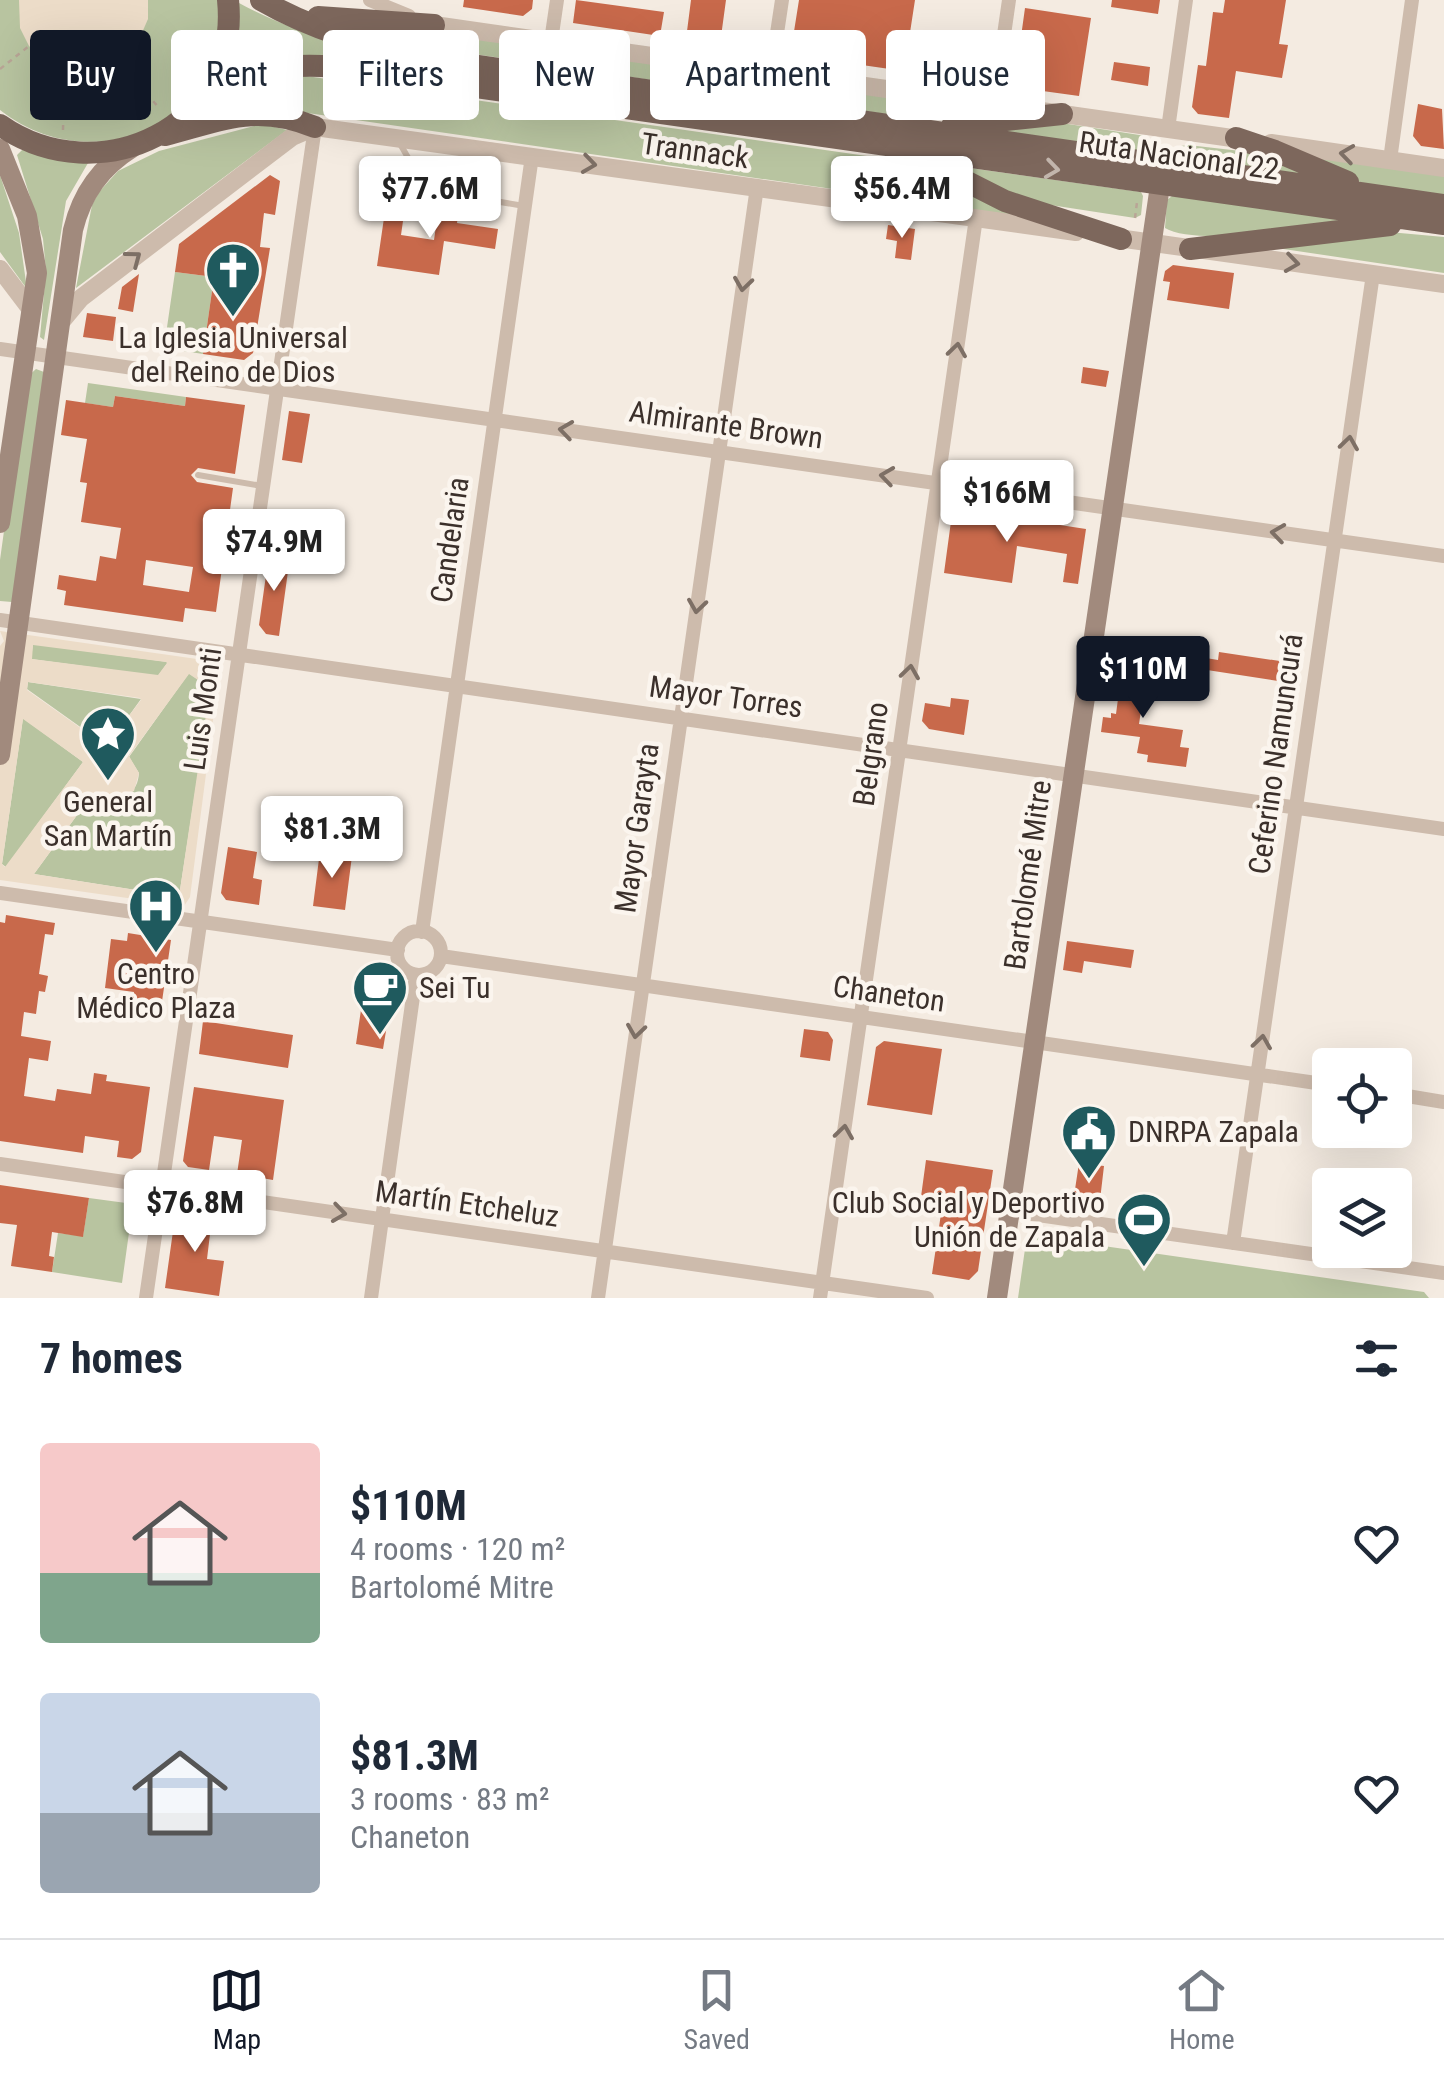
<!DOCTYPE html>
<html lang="en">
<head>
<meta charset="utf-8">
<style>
  body { margin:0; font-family:"Roboto Condensed",sans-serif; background:#f6f6f7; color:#1f2937; height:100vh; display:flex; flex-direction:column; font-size:38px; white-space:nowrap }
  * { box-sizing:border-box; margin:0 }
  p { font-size:32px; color:#747a83 }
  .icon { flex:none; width:55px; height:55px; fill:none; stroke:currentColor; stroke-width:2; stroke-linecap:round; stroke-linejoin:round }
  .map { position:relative; height:1298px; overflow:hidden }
  .side { display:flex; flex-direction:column; background:#fff; flex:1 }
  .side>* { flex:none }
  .guide { position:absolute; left:30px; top:30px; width:1385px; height:90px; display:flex; gap:20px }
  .controls { position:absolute; left:1312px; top:1048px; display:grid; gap:20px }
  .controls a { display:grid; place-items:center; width:100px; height:100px; border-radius:10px; background:#fff; box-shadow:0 10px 40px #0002; font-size:50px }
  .price { position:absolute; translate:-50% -85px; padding:0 22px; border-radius:10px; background:#fff; color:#222; font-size:32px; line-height:65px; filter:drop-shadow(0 2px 5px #0008) }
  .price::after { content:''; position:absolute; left:50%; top:60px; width:30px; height:22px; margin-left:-15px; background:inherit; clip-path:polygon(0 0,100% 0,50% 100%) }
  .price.current { background:#111827; color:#fff }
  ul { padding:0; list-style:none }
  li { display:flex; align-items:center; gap:30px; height:250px; padding:0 40px }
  li span { display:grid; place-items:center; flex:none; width:280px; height:200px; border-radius:10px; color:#555 }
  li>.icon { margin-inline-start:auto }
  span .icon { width:120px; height:120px; fill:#fffc; stroke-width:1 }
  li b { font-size:42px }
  h2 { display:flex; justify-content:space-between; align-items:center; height:120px; padding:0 40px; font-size:42px }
  .tag { padding:0 35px; border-radius:10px; background:#fff; box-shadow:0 10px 40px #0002; font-size:35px; line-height:90px }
  .tag.current { background:#111827; color:#fff }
  .tab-bar { display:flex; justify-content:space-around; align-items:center; height:140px; border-top:2px solid #e0e1e3; background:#fff; font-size:28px; color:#747a83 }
  .tab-bar a { display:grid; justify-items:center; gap:5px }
  .tab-bar .current { color:#111827 }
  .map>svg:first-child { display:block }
  .green { fill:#b8c4a0 }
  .plaza { fill:#ecdcc8; fill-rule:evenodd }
  .building { fill:#c8694b; fill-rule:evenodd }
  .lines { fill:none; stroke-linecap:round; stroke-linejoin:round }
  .path { stroke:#b9a596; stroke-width:2.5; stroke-dasharray:5 5; stroke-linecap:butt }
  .service { stroke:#cdbbac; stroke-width:6 }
  .minor { stroke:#cdbbac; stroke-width:14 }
  .tertiary { stroke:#cdbbac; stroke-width:18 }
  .secondary { stroke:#a18a7d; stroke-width:20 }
  .primary { stroke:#7d675c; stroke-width:22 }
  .oneway { stroke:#7d6f65 }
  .oneway2 { stroke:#c2b5ac }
  .labels { text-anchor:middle; stroke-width:9; stroke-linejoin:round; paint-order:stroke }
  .street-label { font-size:30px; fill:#3b302b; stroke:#fbf5ee }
  .poi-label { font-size:30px; fill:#3b302b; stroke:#fbf5ee }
</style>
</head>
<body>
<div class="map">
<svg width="1444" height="1298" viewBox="0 0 1444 1298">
  <rect width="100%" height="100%" fill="#f4ebe1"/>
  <path class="green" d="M0 0H219C219 19 219 37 213 54 181 147 72 167 0 110Z
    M239 3C301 37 375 53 444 71 375 64 300 45 232 65L230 64Z
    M329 23 422 30 1000 113 926 120 432 48Z
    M306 76 895 160 923 167 1046 220 259 106 187 123C228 92 254 80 306 76Z
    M1055 122 1146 136 1151 140V149L1147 152 971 129Z
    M262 124 287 130 76 288 92 205 99 192 118 171 159 151Z
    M1188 145 1267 154 1328 180 1179 158 1177 152 1181 146Z
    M23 149 51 159 88 163 66 201 44 340 40 337 46 271 43 239 17 155Z
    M1289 153 1444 176V197L1370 186Z
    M949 165 1141 192 1143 196 1141 215 1135 218 1031 202Z
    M0 175 19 233 27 289 0 252Z
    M1172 196 1371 221C1328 225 1198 248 1165 228L1167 200Z
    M1389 232 1444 237V273L1264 246Z
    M175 272 214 277 203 354 164 348Z
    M36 369 44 372 12 602 0 601V560L25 379Z
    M88 383 186 397 185 406 115 396 113 407 85 403Z
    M33 644 168 662 158 676 31 659Z
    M189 673 211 689 180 890 174 896 34 874 91 796C114 799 137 801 139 773L129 757Z
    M28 682 141 699 107 746 27 689Z
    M23 718 83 762 6 867 2 864Z
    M89 1198 126 1203 132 1211 122 1283 52 1272 58 1233 83 1236Z
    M1027 1235 1424 1292 1429 1298H1018Z"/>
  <path class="plaza" d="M19 0H148V19L134 51 121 63 108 70 78 75 50 66 29 46 20 28Z
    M0 631 211 661 220 666 190 897 184 906 0 880V646L4 641ZM33 645 166 662 167 663 158 675 32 659ZM189 674 210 688 180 890 174 896 34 874 91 796 121 798 134 791 139 773 129 756ZM28 682 140 698 141 700 106 746 27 690ZM23 719 83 762 5 867 2 864Z"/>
  <path class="building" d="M464 0H533L532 9 523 16 463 7Z
    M576 0 664 12 660 36 573 23Z
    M691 0H726L720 44 686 39Z
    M799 0H915L909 39 979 50 976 74 966 80 855 64 857 54 792 44Z
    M1112 0H1160L1158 14 1111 7Z
    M1225 0H1286L1279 44 1288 45 1282 78 1236 71 1229 118 1198 114 1192 107 1198 65 1206 66 1213 12 1223 13Z
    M1025 8 1091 18 1079 96 1021 88 1015 80Z
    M1114 62 1150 67 1148 86 1111 80Z
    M1418 104 1442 109 1444 149 1421 146 1413 136Z
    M444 169 464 172 462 188 442 185Z
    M270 175 280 181 275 215 264 213 260 247 270 248 253 353 244 360 203 354 214 277 175 272 179 244Z
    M440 198 460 202 457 223 498 229 495 249 444 241 439 275 377 266 384 218 403 221 401 235 434 240Z
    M888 225 915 229 911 260 895 258 897 241 886 239Z
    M1173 265 1234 273 1229 309 1167 300 1170 282 1163 281 1165 271Z
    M139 274 133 312 118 309 122 287Z
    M87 313 116 317 113 341 83 337Z
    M1083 367 1109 371 1106 387 1081 383Z
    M115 396 185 406 186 397 245 405 235 474 198 468 191 475 197 482 233 488 216 612 185 608 183 622 64 605 66 591 57 589 59 575 96 581 100 556 116 559 121 528 81 522 87 483 80 482 87 439 61 435 66 400 113 407ZM146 560 193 567 189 592 143 585Z
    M289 411 310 414 302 463 282 460Z
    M957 509 1086 529 1078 584 1063 582 1067 554 1017 546 1012 583 944 573 952 514Z
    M269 554 290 557 279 636 266 634 259 625Z
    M1157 650 1218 660 1219 652 1293 663 1291 683 1155 662Z
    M1123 661 1148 664 1139 724 1183 730 1180 747 1189 748 1186 767 1147 762 1148 755 1137 753 1140 737 1101 732 1103 717 1111 718V713L1116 714Z
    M951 698 969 700 964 735 929 729 922 721 925 703 950 707Z
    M228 847 257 852 253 878 262 880 259 905 226 900 221 893Z
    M320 851 352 856 345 910 313 906Z
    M6 915 55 923 53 935 45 934 39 974 48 976 45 992 39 991 36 1014 24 1012 21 1036 51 1041 48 1061 29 1058 24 1096 55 1101 57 1089 91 1094 94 1073 107 1075 106 1081 150 1087 141 1152 132 1159 117 1157 119 1141 85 1136 83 1153 0 1141V922L5 923Z
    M128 933 171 940 160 1015 132 1012 134 992 105 988 111 939 127 941Z
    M1067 941 1134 950 1131 968 1084 961 1082 973 1063 970Z
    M362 1003 390 1007 383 1049 356 1044Z
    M203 1021 293 1035 288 1068 199 1054Z
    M804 1029 828 1032 833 1040 830 1061 800 1057Z
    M884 1041 942 1049 932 1115 867 1105 876 1047Z
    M194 1087 284 1100 273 1180 237 1174 242 1140 214 1136 209 1170 188 1167 183 1161Z
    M926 1160 993 1170 978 1271 969 1280 932 1274 942 1207 920 1204Z
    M1079 1163 1104 1166 1100 1200 1074 1196Z
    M0 1185 89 1198 83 1237 52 1232 49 1256 54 1257 52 1272 11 1266 17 1225 0 1223Z
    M182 1211 226 1218 224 1231 219 1230 218 1235 210 1234 207 1259 224 1261 219 1296 165 1288 175 1217Z"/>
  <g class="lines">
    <path class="path" d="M121 63 159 108
      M0 69 29 46
      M63 130 64 72
      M1135 218 1137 202"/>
    <path class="service" d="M399 142 422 182 431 190 524 206
      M198 475 262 486"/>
    <path class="minor" d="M370 0 409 16
      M551 41 557 0
      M771 73 782 0
      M994 104 1009 0
      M1168 129 1186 0
      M1390 160 1412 0
      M0 349 1444 556
      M0 620 1444 829
      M0 893 398 950
      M397 953a22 22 0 1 1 44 0a22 22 0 1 1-44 0Z
      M422 932 532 156
      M441 956 1330 1085
      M1395 1094 1444 1102
      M0 1164 927 1298
      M1010 1211 1444 1273
      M1233 1243 1373 274
      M146 1298 315 127
      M371 1298 416 975
      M598 1298 757 187
      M820 1298 976 218"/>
    <path class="tertiary" d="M434 25 1246 140
      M1271 143 1444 168
      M1111 237 1444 284
      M0 269 32 311
      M61 322 81 298 292 137 315 127 1076 232"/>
    <path class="secondary" d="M0 149 27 216 37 273 0 523
      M0 755 73 230C82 193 101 167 133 147
      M997 1298 1162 172"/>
    <path class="primary" d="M261 0C316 32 382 50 444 61L1444 205
      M318 17 434 25
      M199 99C242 71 284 62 335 67L1444 224
      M0 125C99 194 241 127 228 0
      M952 126 1062 114
      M165 135C224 120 255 103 315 127
      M1236 138 1275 151 1348 182
      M920 158 1005 201 1121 239
      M1190 249 1390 225"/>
  </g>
  <defs><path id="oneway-chevron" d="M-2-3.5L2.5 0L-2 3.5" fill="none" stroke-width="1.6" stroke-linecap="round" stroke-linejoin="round" transform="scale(2.5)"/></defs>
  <g class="oneway">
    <use href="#oneway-chevron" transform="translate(1347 154) rotate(-172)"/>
    <use href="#oneway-chevron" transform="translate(589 164) rotate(8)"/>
    <use href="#oneway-chevron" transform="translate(134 258) rotate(-37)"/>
    <use href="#oneway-chevron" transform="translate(1292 263) rotate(8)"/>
    <use href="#oneway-chevron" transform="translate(743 284) rotate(98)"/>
    <use href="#oneway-chevron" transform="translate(957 350) rotate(-82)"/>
    <use href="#oneway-chevron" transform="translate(566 430) rotate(-172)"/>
    <use href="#oneway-chevron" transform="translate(1349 443) rotate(-82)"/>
    <use href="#oneway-chevron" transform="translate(887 476) rotate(-172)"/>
    <use href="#oneway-chevron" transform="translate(1278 533) rotate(-172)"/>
    <use href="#oneway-chevron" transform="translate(697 606) rotate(98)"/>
    <use href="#oneway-chevron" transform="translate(910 672) rotate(-82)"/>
    <use href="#oneway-chevron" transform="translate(636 1031) rotate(98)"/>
    <use href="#oneway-chevron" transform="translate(1262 1042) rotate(-82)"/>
    <use href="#oneway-chevron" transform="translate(844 1132) rotate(-82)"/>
    <use href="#oneway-chevron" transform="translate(339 1213) rotate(8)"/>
  </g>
  <use class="oneway2" href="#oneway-chevron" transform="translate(1052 169) rotate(8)"/>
  <defs>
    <g id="church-pin" transform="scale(2.875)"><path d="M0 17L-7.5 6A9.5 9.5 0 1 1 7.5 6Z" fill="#1f5a5e" stroke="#fbf5ee"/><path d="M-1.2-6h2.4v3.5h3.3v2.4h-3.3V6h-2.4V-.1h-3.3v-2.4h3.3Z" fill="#fff"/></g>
    <g id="sight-pin" transform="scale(2.875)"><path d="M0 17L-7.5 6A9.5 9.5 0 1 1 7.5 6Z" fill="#1f5a5e" stroke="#fbf5ee"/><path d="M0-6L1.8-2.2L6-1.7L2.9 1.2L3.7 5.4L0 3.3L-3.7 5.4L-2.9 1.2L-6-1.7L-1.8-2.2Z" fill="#fff"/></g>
    <g id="hospital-pin" transform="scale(2.875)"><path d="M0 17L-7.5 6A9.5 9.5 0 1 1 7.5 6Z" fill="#1f5a5e" stroke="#fbf5ee"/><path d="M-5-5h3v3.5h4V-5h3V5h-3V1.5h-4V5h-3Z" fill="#fff"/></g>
    <g id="cafe-pin" transform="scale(2.875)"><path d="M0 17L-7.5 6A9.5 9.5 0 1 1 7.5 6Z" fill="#1f5a5e" stroke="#fbf5ee"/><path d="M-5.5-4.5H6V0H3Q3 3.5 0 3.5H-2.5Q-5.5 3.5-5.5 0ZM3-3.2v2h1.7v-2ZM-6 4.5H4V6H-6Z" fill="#fff"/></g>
    <g id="civic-pin" transform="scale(2.875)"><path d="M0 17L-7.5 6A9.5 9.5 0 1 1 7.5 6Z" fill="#1f5a5e" stroke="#fbf5ee"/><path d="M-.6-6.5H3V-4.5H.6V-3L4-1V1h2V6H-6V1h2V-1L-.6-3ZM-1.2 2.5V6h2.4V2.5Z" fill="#fff"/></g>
    <g id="stadium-pin" transform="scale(2.875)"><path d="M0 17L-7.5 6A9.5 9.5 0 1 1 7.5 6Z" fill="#1f5a5e" stroke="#fbf5ee"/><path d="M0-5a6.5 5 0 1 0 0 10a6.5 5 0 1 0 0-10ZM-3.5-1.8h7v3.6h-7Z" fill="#fff"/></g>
  </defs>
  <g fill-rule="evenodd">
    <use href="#church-pin" x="233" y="270"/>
    <use href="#sight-pin" x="108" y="734"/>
    <use href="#hospital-pin" x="156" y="906"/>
    <use href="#cafe-pin" x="380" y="988"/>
    <use href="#civic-pin" x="1089" y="1132"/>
    <use href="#stadium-pin" x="1144" y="1220"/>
  </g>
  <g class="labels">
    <g class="street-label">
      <text transform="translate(695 151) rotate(8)" y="10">Trannack</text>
      <text transform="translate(1179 156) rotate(8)" y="10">Ruta Nacional 22</text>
      <text transform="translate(726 425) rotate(8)" y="10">Almirante Brown</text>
      <text transform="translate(450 540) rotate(-82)" y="10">Candelaria</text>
      <text transform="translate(726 697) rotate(8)" y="10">Mayor Torres</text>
      <text transform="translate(203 709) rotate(-82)" y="10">Luis Monti</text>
      <text transform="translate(871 754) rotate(-82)" y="10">Belgrano</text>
      <text transform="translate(1276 754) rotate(-82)" y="10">Ceferino Namuncurá</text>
      <text transform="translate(637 828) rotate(-82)" y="10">Mayor Garayta</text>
      <text transform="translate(1028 875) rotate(-82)" y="10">Bartolomé Mitre</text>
      <text transform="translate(889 994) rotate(8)" y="10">Chaneton</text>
      <text transform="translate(467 1204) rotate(8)" y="10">Martín Etcheluz</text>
    </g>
    <g class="poi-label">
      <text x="233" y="348">La Iglesia Universal<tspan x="233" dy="34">del Reino de Dios</tspan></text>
      <text x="108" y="812">General<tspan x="108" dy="34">San Martín</tspan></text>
      <text x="156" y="984">Centro<tspan x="156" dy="34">Médico Plaza</tspan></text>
      <text x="419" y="998" text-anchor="start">Sei Tu</text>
      <text x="1128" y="1142" text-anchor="start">DNRPA Zapala</text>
      <text x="1105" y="1213" text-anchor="end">Club Social y Deportivo<tspan x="1105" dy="34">Unión de Zapala</tspan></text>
    </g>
  </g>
</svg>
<div class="controls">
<a><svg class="icon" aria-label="locate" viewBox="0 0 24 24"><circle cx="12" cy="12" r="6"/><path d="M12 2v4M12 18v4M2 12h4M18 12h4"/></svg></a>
<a><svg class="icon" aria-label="layers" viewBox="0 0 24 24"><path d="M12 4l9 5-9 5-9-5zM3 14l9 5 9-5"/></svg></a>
</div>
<b class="price" style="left:430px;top:241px">$77.6M</b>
<b class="price" style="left:902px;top:241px">$56.4M</b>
<b class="price" style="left:1007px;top:545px">$166M</b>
<b class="price" style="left:274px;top:594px">$74.9M</b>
<b class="price current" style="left:1143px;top:721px">$110M</b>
<b class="price" style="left:332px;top:881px">$81.3M</b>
<b class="price" style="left:195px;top:1255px">$76.8M</b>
<div class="guide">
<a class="tag current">Buy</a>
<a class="tag">Rent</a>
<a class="tag">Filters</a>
<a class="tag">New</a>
<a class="tag">Apartment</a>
<a class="tag">House</a>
</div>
</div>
<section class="side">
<h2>7 homes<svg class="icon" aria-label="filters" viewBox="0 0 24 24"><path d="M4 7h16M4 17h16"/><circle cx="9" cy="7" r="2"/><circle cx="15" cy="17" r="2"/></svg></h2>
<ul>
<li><span style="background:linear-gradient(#f6c9c9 65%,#7fa58c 0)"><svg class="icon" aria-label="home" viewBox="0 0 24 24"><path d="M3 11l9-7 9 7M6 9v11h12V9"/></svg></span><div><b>$110M</b><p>4 rooms · 120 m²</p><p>Bartolomé Mitre</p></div><svg class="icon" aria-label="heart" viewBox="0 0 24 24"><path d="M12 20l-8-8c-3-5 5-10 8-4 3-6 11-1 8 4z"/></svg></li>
<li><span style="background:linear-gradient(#c9d6e8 60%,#9aa5b1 0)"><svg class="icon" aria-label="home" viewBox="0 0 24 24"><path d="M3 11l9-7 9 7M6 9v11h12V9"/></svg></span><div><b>$81.3M</b><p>3 rooms · 83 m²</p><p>Chaneton</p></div><svg class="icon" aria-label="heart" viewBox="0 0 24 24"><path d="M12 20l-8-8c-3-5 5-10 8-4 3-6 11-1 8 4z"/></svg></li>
</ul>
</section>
<nav class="tab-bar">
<a class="current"><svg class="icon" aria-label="map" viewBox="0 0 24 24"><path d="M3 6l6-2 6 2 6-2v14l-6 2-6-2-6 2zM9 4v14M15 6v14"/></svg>Map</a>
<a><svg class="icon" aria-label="saved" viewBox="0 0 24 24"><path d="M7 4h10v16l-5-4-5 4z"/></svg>Saved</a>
<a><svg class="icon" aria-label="home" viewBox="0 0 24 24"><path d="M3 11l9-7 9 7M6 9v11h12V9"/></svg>Home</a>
</nav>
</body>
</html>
